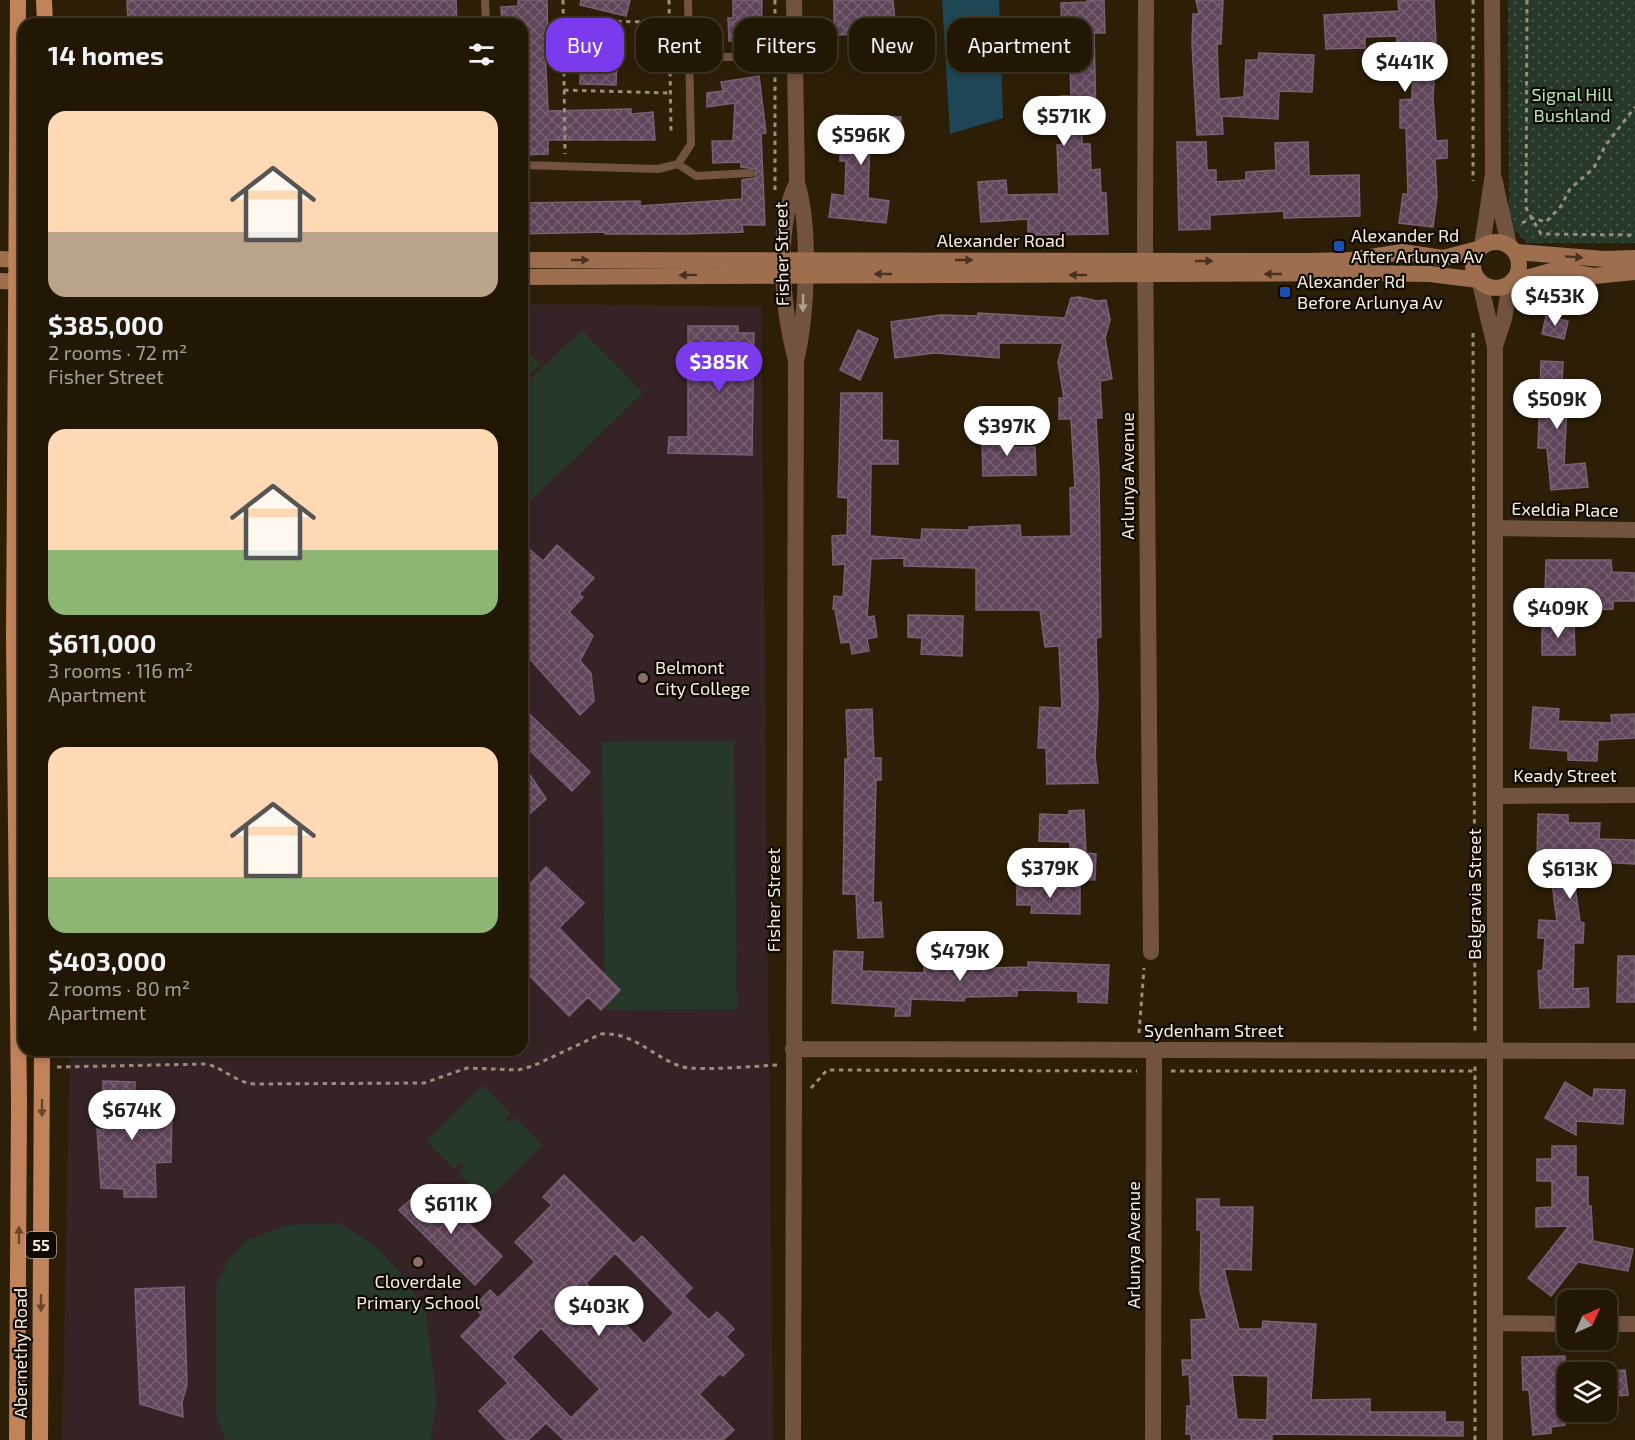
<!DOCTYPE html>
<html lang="en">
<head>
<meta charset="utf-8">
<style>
  body { margin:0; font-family:"Exo 2",sans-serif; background:#2e2413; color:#f1f3f6; height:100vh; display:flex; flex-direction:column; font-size:22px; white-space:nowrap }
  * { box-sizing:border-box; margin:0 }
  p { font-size:20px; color:#a29f9a }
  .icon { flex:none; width:33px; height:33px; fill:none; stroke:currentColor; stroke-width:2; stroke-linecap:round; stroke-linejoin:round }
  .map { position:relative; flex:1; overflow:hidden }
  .drawer { position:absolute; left:18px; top:18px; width:510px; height:1038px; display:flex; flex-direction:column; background:#221705; border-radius:18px; box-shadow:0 3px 9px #0003,0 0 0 2px #3f3627 }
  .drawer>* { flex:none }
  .top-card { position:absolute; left:546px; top:18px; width:570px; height:54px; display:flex; gap:12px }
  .needle { width:39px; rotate:45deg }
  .buttons { position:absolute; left:1557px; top:1290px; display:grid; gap:12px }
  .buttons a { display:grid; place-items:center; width:60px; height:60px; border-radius:12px; background:#221705; box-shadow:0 3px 9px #0003,0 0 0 2px #3f3627; font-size:30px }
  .price { position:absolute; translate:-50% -51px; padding:0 14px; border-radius:21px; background:#fff; color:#222; font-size:20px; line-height:39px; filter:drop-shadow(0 2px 3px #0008) }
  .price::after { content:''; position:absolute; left:50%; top:36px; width:18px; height:14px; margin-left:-9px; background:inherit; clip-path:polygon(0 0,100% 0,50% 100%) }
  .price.on { background:#7c3aed; color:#fff }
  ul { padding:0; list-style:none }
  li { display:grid; align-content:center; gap:12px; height:318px; padding:0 30px }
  li span { display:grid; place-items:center; height:186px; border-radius:18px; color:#555 }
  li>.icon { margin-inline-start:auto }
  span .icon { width:108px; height:108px; fill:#fffc; stroke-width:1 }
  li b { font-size:26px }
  h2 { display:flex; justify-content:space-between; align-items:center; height:72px; padding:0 30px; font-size:26px }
  .pill { padding:0 21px; border-radius:18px; background:#221705; box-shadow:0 3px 9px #0003,0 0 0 2px #3f3627; font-size:21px; line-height:54px }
  .pill.on { background:#7c3aed; color:#fff }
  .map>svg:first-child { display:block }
  .education { fill:#362326 }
  .grass { fill:url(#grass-dots) }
  .garden { fill:#263828 }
  .water { fill:#1e4654 }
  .building { fill:url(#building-cross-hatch); stroke:#796073; stroke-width:1.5; fill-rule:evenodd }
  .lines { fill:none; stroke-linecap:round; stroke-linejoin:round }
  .path { stroke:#9a8e7b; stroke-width:3; stroke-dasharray:4.5 4.5; stroke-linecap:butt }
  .service { stroke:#715340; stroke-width:8 }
  .minor { stroke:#715340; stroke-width:16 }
  .tertiary { stroke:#715340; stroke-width:16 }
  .secondary { stroke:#9e6f4f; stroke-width:16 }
  .primary { stroke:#c1835a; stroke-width:16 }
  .oneway { fill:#493221 }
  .oneway2 { fill:#b4a090 }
  .oneway3 { fill:#68462e }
  .transit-dot { fill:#1a4fb4; stroke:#100a03; stroke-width:2 }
  .education-dot { fill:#8d6e63; stroke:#100a03; stroke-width:2 }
  .labels { text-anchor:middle; stroke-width:4.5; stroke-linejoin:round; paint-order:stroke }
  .shield { fill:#100a03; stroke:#b2aa9e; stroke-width:1.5 }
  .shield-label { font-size:16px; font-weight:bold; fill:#f8eee0 }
  .park-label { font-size:18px; fill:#b3e5b7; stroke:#100a03 }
  .poi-label { font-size:18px; fill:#f8eee0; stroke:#100a03; text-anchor:start }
  .street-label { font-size:18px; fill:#f8eee0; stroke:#100a03 }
</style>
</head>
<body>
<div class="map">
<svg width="1635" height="1440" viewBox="0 0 1635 1440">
  <defs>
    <pattern id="grass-dots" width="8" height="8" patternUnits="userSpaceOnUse" patternTransform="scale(1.5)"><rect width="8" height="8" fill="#263828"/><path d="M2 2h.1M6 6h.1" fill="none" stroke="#465547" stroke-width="1.8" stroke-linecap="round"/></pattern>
    <pattern id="building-cross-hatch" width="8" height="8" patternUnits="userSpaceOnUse" patternTransform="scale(1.5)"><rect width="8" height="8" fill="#61455b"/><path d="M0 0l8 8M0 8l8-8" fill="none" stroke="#786072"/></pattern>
  </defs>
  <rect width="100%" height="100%" fill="#2d1f07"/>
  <path class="education" d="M522 304 761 306 773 1440H62L70 1050H522Z"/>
  <path class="grass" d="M1508 0H1635V243H1527L1512 227 1509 210Z"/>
  <path class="garden" d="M582 330 643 393 522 509V387Z
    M522 347 540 365 522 382Z
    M734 741 737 1009 605 1010 602 742Z
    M482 1085 510 1113 505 1119 509 1123 514 1117 542 1145 486 1201 458 1173 464 1166 461 1162 454 1169 426 1141Z
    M340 1223 379 1249 408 1282 426 1314 437 1403 430 1440H226L216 1416V1285L229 1259 248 1240 287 1225Z"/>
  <path class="water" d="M942 0H999L1003 118 950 134Z"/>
  <path class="building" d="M127 0H456L457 24H128Z
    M518 0H547L548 48H545L548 111 631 109V114L653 112 655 140H548V154L522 155V24H502L501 7 518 6Z
    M581 0H630L626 16 580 5Z
    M733 0H762L761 40 729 41 728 18H733Z
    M834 0H893L896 33 834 35Z
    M1087 0H1104L1105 33H1094L1096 118H1082V144H1090L1091 170 1100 169 1101 193H1106L1108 234 1028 235V219L981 222 978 182 1006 180 1007 195 1059 194 1057 145H1062L1060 96H1071L1069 34H1062L1061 3 1087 2Z
    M1196 0H1223L1221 44H1217L1219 99 1244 97 1246 60H1258L1259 53 1314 55 1312 92 1279 91 1278 119 1222 116 1223 134 1197 135 1192 43 1193 14H1199Z
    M1398 0H1434L1436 43 1433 99 1436 141 1447 140V158L1435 159 1437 196 1433 227 1399 223 1403 194H1408L1406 128H1400V100L1412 99 1413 43 1397 44V36L1365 37V48L1326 49 1324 15 1399 11Z
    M581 44 596 45 595 61H617L616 85 580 84Z
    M759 76 766 133 761 134 765 225H742L743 232 685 234H605V232L522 234V203L640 201V206L742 199V180L755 178 756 169 741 167V162L713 163 712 141H733L735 103 707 107V93L723 91 721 82Z
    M835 115 901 117 900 139 870 138 868 198 889 201 886 223 829 217 832 194 845 196 846 161H840V137H834Z
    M1177 142H1206L1207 170H1216V182L1246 180V172L1276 170 1275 143 1308 142 1309 176 1359 175 1360 216 1284 218V211L1210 215V229L1179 230Z
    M1079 297 1097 301 1106 300 1110 320 1105 338 1112 379 1100 381 1102 418H1096L1099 473 1101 637 1096 638 1098 702 1095 756 1098 783 1047 784 1046 748H1038L1040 707 1062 708 1059 646 1045 647 1040 610H976V568L904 566V558L871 559 867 617 874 616 877 637 867 639 869 651 852 654 850 642 841 643 835 609H833L834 596 843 597 845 564 833 565 832 536 847 535 848 498 838 497 841 393H882V440L898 441V464H871L870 536 921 540 922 529 969 530V527L1020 525 1021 537 1071 536 1070 488 1075 487 1071 419H1059V398H1064L1058 362 1063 343H999V358L935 353 895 358 891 322 941 315 978 316V313L1065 318 1071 298Z
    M1546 316 1568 321 1564 339 1542 334Z
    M688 326H738V333H754L752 455 668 453 669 437H688Z
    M858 330 878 339 860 380 840 370Z
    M1541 361 1563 362 1561 406H1567L1564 465 1585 463 1588 487 1551 490 1547 448H1538Z
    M1012 434 1013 447H1035L1036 475 983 476 982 435Z
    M522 543 543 561 557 545 594 578 579 594 583 597 569 612 593 636 580 661 591 673 594 701 580 715 522 650 529 594 522 588Z
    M1546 560H1611L1612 572 1635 573V601H1613V609L1582 610 1581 597 1545 596Z
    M908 615 963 616 962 656 921 654 922 638 908 637Z
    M1574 622 1575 655H1542V623Z
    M522 707 590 772 572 791 522 743Z
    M1533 707 1559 709 1558 721 1612 723 1611 715 1635 714V738L1598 740 1597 761 1568 760V751L1530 748Z
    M872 709 874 758H881V780H876L873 903 881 902 883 937 858 938 856 894H843L845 759H848L846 710Z
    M522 763 546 799 522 821Z
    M1084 810 1086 853 1096 854 1095 880 1069 879 1070 842 1039 841 1040 814 1069 815V811Z
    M1538 814 1568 815V823H1600L1599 839 1635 840V864L1599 862V872H1573L1580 922 1584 923 1583 943H1574L1573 989 1588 988 1589 1007 1540 1008 1538 971 1543 970 1545 938H1538L1539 920 1557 921 1549 862H1537Z
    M546 867 584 903 559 928 620 990 601 1010 588 997 569 1016 522 968V892Z
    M1017 885 1080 887V914L1031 913 1032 905H1017Z
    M834 951 863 952 862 971 924 973V959L956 960V969L1028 967V962L1109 965 1107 1003 1078 1002V991L1017 990V996L965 997 964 1001 911 999 910 1016H895L896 1007 832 1003Z
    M1618 956H1635V1002H1617Z
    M103 1081 135 1082 134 1106 172 1104 171 1162 155 1163 156 1197H124V1189L101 1188 97 1129 103 1130Z
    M1565 1082 1593 1099 1594 1089 1625 1090 1623 1124 1576 1121V1135L1545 1118Z
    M1552 1146H1576V1177H1588V1206H1591L1593 1241 1633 1249 1628 1271 1578 1262 1551 1296 1528 1278 1569 1226 1536 1227V1208L1552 1207V1181H1537V1159H1552Z
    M564 1175 634 1244 642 1236 692 1288 684 1296 709 1320 717 1312 734 1329 726 1337 744 1355 723 1376 720 1373 699 1394 734 1430 723 1440H564L546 1423 528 1440H507L479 1411 508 1383 461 1336 482 1315 474 1307 490 1290 498 1298 535 1262 515 1242 552 1205 543 1197ZM615 1253 674 1313 644 1344 586 1283ZM541 1328 600 1389 571 1418 512 1357Z
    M427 1185 452 1212 455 1210 502 1256 475 1285 399 1210Z
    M1197 1199H1219V1207H1253L1251 1270 1224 1269 1239 1329H1262L1263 1321 1316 1324 1311 1400 1370 1399V1412H1445V1422H1463V1436L1272 1434V1440H1191V1434H1186L1187 1406H1191L1189 1374 1183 1375 1182 1360H1192L1191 1320 1207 1319 1200 1291 1201 1230H1197ZM1232 1375 1268 1376 1267 1420 1237 1419Z
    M184 1287 187 1385 182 1402 183 1417 140 1404 135 1289Z
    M1565 1356V1373H1560L1565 1425 1551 1427V1433L1533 1435 1529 1390H1523L1522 1357Z
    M1625 1370 1628 1395 1606 1397V1372Z"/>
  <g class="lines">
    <path class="path" d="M563 0 565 154
      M669 0 671 132
      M775 0V46
      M1473 0V181
      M1527 0 1526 208 1541 234 1635 235
      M563 21 669 22
      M564 90 669 93
      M775 190V68
      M1522 223 1532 218 1546 222 1561 206 1570 189 1594 168 1605 146 1635 107
      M1473 333 1475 1035
      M1139 1033 1144 968
      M57 1067 207 1064C225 1069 235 1082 254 1084L424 1083 467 1068 518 1070 533 1066 601 1034C633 1031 655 1059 683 1067 700 1071 757 1066 778 1065L777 1063
      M1171 1071H1476
      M811 1088 827 1070 1137 1071
      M1475 1440V1065"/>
    <path class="service" d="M485 0 486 24
      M690 57H793
      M678 164 696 176 751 173
      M522 165 658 169 678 164 691 144 688 0"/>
    <path class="minor" d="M1146 0 1145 240 1151 952
      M1494 178 1509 245
      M1482 246 1493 174 1492 0
      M795 357C783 310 774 227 797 183
      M1495 528 1635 530
      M1495 796 1635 795
      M793 1049 1635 1051
      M1495 1323 1568 1324
      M1606 1324H1635
      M793 1440 796 361C807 315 811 227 797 183L794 0
      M1153 1440 1154 1050"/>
    <path class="tertiary" d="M1480 283 1495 347V1440
      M1495 346 1504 319 1510 284"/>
    <path class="secondary" d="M1473 265a23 23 0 1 1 46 0a23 23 0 1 1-46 0Z
      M1516 252 1604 259 1635 258
      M0 259 24 260
      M522 260 1310 261 1351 260 1402 252 1443 258 1478 249
      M522 277 1360 273 1430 274 1478 280
      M0 281 24 282
      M1512 282 1551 271H1564L1594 276 1635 272"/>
    <path class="primary" d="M44 0 45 24
      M17 1440 19 1104 14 639 18 0
      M40 1440 42 1050"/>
  </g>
  <defs><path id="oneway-solid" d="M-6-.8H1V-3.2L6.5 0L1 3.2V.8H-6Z" transform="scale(1.5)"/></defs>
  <g class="oneway">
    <use href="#oneway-solid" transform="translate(1574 257) rotate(4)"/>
    <use href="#oneway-solid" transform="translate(580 260)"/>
    <use href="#oneway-solid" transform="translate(964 260)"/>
    <use href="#oneway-solid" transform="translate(1204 261)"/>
    <use href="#oneway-solid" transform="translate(883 274) rotate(-180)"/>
    <use href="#oneway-solid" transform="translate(1273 274) rotate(180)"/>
    <use href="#oneway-solid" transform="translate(688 275) rotate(179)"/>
    <use href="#oneway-solid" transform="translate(1078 275) rotate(-180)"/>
  </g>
  <use class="oneway2" href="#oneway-solid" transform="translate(803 303) rotate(91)"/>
  <g class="oneway3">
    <use href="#oneway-solid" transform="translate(42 1108) rotate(90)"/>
    <use href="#oneway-solid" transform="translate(19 1235) rotate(-90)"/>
    <use href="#oneway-solid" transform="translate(41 1303) rotate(90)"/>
  </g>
  <g class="transit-dot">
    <rect x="1333" y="240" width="12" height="12" rx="3"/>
    <rect x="1279" y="286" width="12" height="12" rx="3"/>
  </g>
  <g class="education-dot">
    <circle cx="643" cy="678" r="6"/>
    <circle cx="418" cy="1262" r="6"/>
  </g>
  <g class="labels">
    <rect class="shield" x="26" y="1232" width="30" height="26" rx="4.5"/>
    <g class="shield-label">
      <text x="41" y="1251">55</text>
    </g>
    <g class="park-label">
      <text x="1572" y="101">Signal Hill<tspan x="1572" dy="21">Bushland</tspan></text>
    </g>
    <g class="poi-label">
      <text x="1351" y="242">Alexander Rd<tspan x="1351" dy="21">After Arlunya Av</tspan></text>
      <text x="1297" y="288">Alexander Rd<tspan x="1297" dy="21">Before Arlunya Av</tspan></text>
      <text x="655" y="674">Belmont<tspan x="655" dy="21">City College</tspan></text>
      <text x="418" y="1288" text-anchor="middle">Cloverdale<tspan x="418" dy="21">Primary School</tspan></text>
    </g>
    <g class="street-label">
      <text x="1001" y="247">Alexander Road</text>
      <text transform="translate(782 254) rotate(-91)" y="6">Fisher Street</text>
      <text transform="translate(1128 476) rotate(-90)" y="6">Arlunya Avenue</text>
      <text transform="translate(1565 510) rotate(1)" y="6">Exeldia Place</text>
      <text x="1565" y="782">Keady Street</text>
      <text transform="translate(1475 894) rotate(-90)" y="6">Belgravia Street</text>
      <text transform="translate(774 900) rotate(-90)" y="6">Fisher Street</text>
      <text x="1214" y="1037">Sydenham Street</text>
      <text transform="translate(1134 1245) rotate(-90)" y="6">Arlunya Avenue</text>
      <text transform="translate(21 1353) rotate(-90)" y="6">Abernethy Road</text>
    </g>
  </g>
</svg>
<div class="buttons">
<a><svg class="needle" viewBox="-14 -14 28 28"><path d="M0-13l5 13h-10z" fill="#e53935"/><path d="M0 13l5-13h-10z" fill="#a29f9a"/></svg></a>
<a><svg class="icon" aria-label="layers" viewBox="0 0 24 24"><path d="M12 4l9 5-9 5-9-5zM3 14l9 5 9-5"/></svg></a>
</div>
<b class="price" style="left:1405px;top:93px">$441K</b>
<b class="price" style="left:1064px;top:147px">$571K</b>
<b class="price" style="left:861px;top:166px">$596K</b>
<b class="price" style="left:1555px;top:327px">$453K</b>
<b class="price on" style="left:719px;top:393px">$385K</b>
<b class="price" style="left:1557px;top:430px">$509K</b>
<b class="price" style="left:1007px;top:457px">$397K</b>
<b class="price" style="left:1558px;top:639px">$409K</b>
<b class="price" style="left:1050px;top:899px">$379K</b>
<b class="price" style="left:1570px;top:900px">$613K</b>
<b class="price" style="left:960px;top:982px">$479K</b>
<b class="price" style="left:132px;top:1141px">$674K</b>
<b class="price" style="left:451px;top:1235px">$611K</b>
<b class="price" style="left:599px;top:1337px">$403K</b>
<div class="top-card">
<a class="pill on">Buy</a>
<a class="pill">Rent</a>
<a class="pill">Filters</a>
<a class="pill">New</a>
<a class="pill">Apartment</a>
</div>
<section class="drawer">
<h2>14 homes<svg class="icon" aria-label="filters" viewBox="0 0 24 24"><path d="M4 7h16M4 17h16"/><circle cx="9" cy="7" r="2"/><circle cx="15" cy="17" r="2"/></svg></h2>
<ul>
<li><span style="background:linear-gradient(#ffd9b3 65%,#b9a48a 0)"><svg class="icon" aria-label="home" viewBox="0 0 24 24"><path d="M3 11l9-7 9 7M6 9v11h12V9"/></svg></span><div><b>$385,000</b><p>2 rooms · 72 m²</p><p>Fisher Street</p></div></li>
<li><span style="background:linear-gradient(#ffd9b3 65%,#8fb573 0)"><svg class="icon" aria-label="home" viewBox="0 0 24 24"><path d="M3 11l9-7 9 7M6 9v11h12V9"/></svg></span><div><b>$611,000</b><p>3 rooms · 116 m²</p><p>Apartment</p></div></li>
<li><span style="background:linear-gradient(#ffd9b3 70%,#8fb573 0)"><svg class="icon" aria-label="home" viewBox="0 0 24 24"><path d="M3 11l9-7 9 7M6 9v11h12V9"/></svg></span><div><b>$403,000</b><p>2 rooms · 80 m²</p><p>Apartment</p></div></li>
</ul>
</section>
</div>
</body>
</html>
